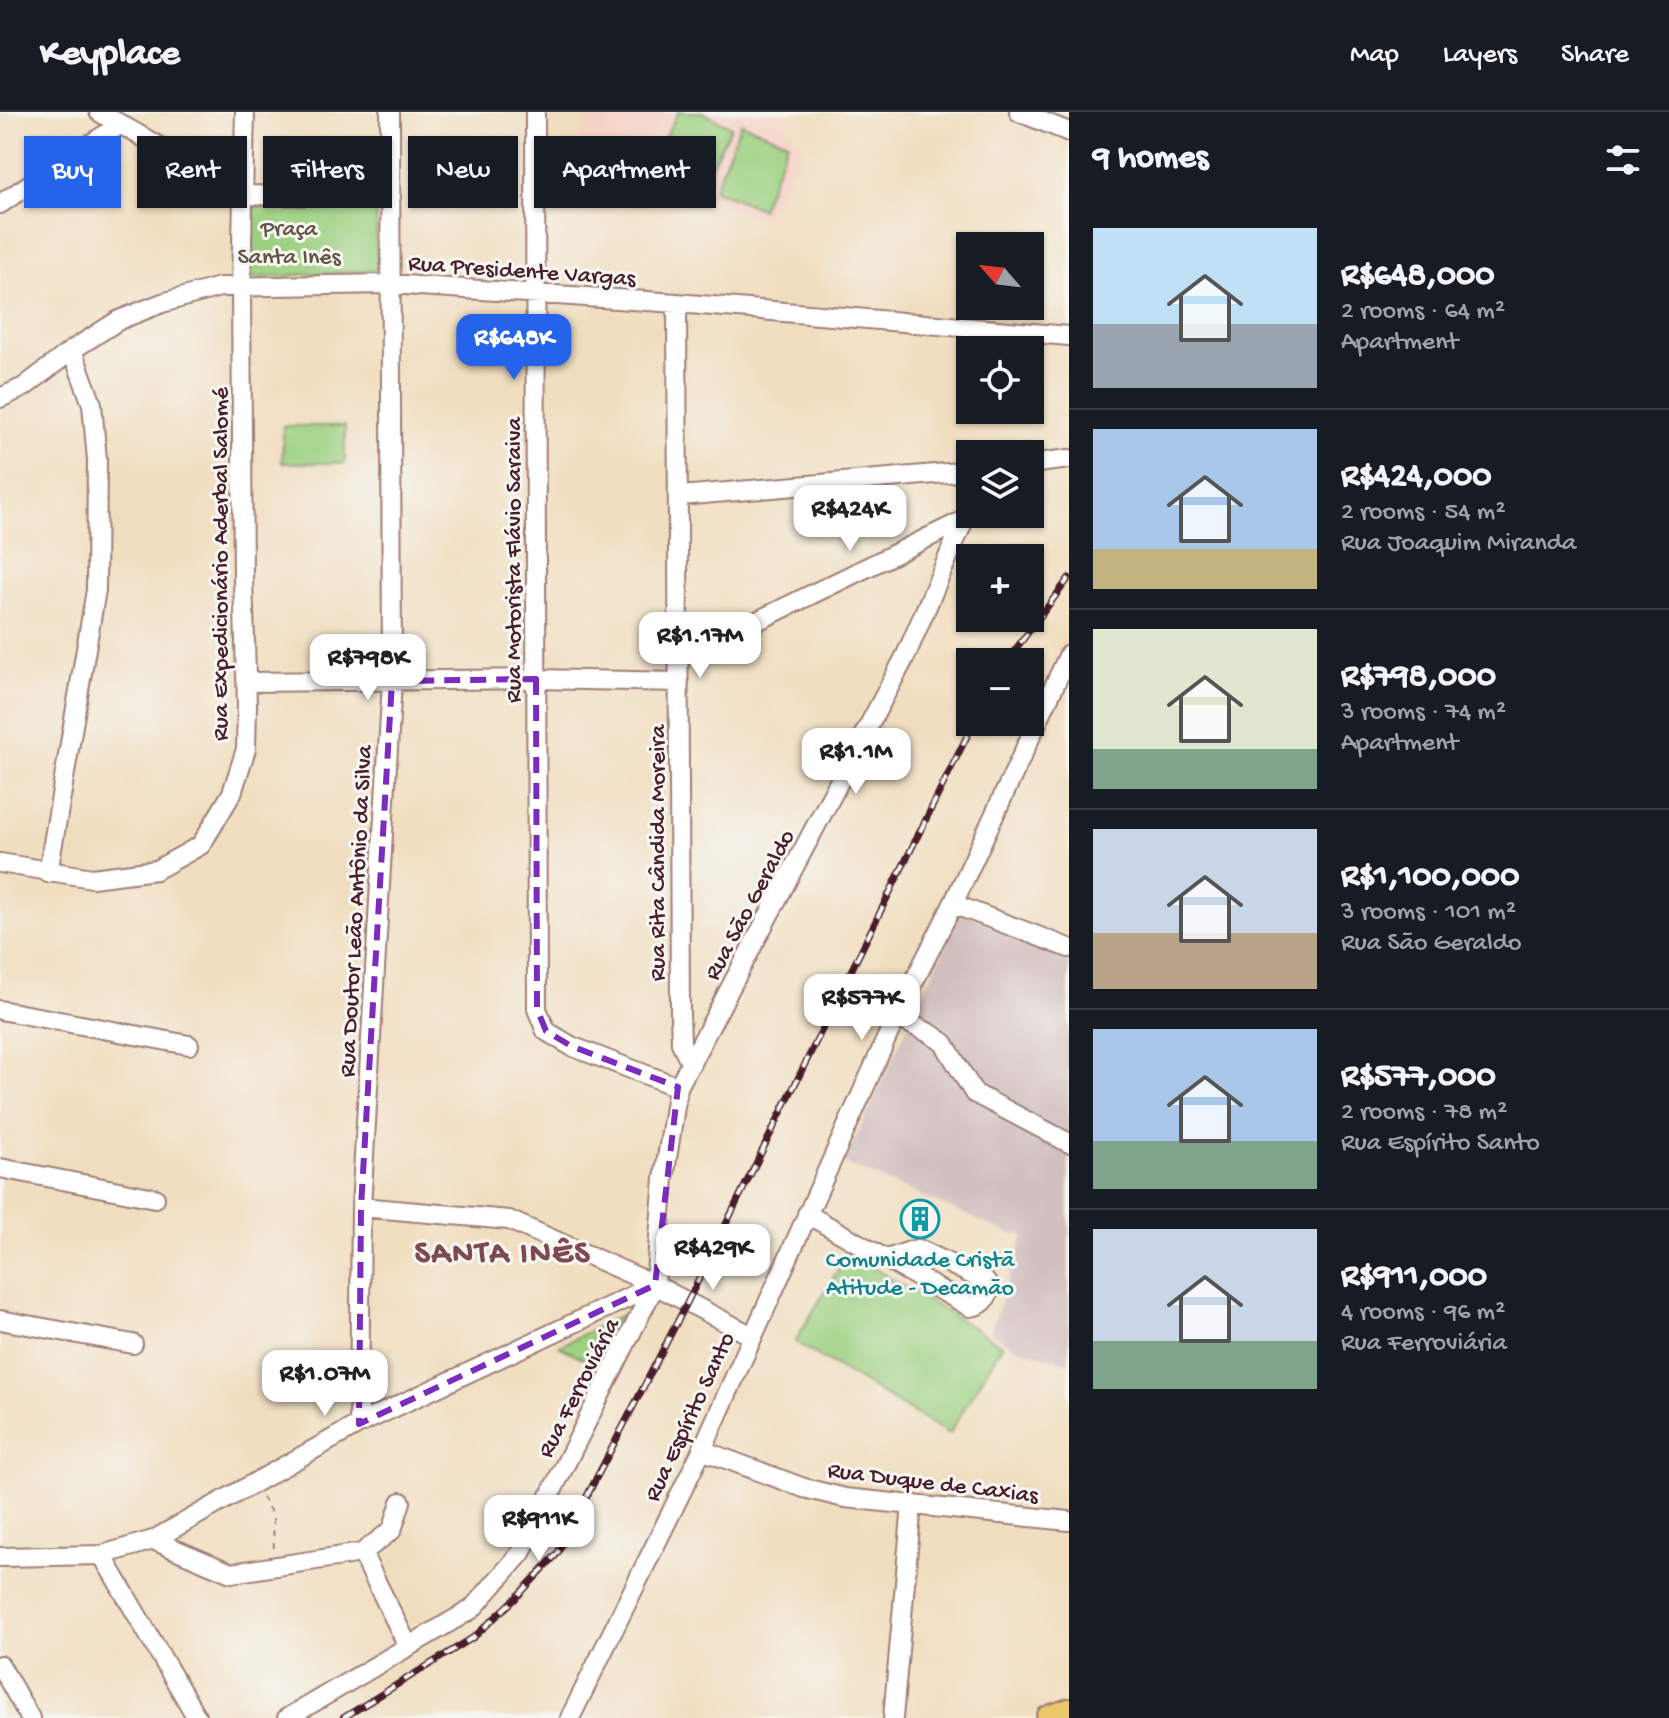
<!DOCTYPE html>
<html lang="en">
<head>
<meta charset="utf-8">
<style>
  body { margin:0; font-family:"Gochi Hand",sans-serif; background:#20242c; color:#f1f3f6; height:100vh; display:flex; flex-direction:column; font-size:30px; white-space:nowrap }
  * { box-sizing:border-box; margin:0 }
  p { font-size:26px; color:#9ea1a6 }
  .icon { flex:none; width:44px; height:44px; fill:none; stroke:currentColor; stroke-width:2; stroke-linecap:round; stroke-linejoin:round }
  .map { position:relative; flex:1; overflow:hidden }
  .panel { display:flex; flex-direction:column; background:#171b24; width:600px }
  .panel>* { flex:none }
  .banner { position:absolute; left:24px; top:24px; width:760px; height:72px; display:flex; gap:16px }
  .needle { width:52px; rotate:298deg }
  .fabs { position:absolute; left:956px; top:120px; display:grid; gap:16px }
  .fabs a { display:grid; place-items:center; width:88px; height:88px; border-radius:0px; background:#171b24; box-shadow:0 2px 6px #0004; font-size:40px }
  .price { position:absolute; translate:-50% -68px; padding:0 18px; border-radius:16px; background:#fff; color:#222; font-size:26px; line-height:52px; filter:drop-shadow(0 2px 4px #0008) }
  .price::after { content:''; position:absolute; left:50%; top:48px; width:24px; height:18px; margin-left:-12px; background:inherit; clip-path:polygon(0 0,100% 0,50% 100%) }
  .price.active { background:#2563eb; color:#fff }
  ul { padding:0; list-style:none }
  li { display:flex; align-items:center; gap:24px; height:200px; padding:0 24px }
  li+li { border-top:2px solid #363941 }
  li span { display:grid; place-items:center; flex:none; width:224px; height:160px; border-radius:0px; color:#555 }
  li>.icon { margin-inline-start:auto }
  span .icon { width:96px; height:96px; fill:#fffc; stroke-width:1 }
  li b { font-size:34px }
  h2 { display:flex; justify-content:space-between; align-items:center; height:96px; padding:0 24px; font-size:34px }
  .chip { padding:0 28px; border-radius:0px; background:#171b24; box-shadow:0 2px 6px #0004; font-size:28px; line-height:72px }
  .chip.active { background:#2563eb; color:#fff }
  header { display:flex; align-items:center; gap:48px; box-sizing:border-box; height:112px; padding:0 40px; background:#171b24; border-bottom:2px solid #363941 }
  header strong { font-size:38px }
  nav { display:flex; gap:44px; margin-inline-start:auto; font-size:28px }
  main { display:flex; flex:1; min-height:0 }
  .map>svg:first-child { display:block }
  .built { fill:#f6d2c5 }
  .industrial { fill:#d1bfbf }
  .green { fill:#9cd080; stroke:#737856; stroke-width:2 }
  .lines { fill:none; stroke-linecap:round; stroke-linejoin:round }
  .minor-casing { stroke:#9e7e76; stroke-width:22 }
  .major-casing { stroke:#9e7e76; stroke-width:28 }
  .path { stroke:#9e7e76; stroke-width:2; stroke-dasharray:6 6; stroke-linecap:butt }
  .minor { stroke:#fff; stroke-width:18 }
  .major { stroke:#eac769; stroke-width:24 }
  .rail-casing { stroke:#4a1f2b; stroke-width:7 }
  .rail { stroke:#f6f6f2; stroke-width:4; stroke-dasharray:12; stroke-linecap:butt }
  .marked { fill:none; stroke:#7b2cbf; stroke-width:6; stroke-dasharray:16 10; stroke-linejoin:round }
  .labels { text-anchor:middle; stroke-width:6; stroke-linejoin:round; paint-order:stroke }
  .park-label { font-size:24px; fill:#635444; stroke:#f6f6f2 }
  .street-label { font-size:24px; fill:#4a1f2b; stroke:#f6f6f2 }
  .culture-label { font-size:24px; fill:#0d838f; stroke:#f6f6f2 }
  .district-label { font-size:32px; font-weight:bold; letter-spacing:2px; fill:#7e4950; stroke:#f6f6f2 }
</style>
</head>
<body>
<header>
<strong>Keyplace</strong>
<nav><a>Map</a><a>Layers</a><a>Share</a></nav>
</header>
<main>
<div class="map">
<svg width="1069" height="1606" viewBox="0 0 1069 1606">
  <rect width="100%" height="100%" fill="#f6f6f2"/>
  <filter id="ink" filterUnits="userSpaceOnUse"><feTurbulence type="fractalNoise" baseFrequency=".0125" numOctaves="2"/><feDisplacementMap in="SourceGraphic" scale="16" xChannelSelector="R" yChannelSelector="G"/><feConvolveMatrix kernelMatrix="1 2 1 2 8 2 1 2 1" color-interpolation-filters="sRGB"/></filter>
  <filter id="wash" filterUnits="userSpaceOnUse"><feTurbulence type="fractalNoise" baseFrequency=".006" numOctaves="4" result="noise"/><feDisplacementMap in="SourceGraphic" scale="32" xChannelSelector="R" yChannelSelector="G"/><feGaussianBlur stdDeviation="1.8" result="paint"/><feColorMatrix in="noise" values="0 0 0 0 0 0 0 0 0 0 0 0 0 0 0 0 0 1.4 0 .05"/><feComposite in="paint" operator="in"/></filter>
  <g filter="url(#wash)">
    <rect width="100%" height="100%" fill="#f1dec0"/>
    <path class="built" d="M590 0H777L804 39 761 110 579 28Z"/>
    <path class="industrial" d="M961 800 1069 843V1251L1014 1235 990 1220 1024 1123 1011 1122 844 1051Z"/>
    <path class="green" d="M678 0H702L731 15 699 77 651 53Z
      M741 11 788 30 761 97 714 78Z
      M376 92 377 158 251 166 254 94Z
      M283 314H345V351H282Z
      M848 1141 1002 1233 949 1322 795 1230Z
      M628 1200 633 1201 605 1258 559 1234Z"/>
  </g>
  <g filter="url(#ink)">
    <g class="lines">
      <g class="minor-casing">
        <path id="minor" d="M99 0 244 83 391 85
          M535 0 537 897 546 919 571 934 678 975
          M1019 0 1069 20
          M0 92 121 12
          M677 191 680 901 681 931 691 952
          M0 286 24 275 72 238 119 208 162 191 220 175 389 172 677 191 1069 224
          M1030 352 1069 347
          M680 384 970 359
          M751 512 966 407
          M247 570 536 567 679 570
          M0 751 92 766 156 758 201 733 232 681 246 637 247 593 243 467 241 175 245 0
          M48 761 96 478 97 348 92 292 72 238
          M953 792 1069 836
          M0 898 189 933
          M896 905 931 922 944 931 974 981 1069 1031
          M0 1056 155 1086
          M361 1095 509 1108 655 1173 752 1224
          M807 1102 970 1195C983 1193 986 1189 990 1176L985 1169 921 1138H913L887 1147
          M0 1208 133 1232
          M359 1312 361 1095 392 569 390 0
          M702 1338 804 1376 845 1386 1069 1409
          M153 1428 231 1461 362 1441 408 1534
          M362 1441 392 1418 401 1390
          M102 1443 197 1606
          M0 1445 102 1443 153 1428 359 1312 655 1173
          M0 1553 30 1606
          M287 1606 472 1497 521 1441 655 1173 664 1066 678 975 906 543 970 394
          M570 1606 702 1338 896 905 953 792 1069 542
          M893 1606 912 1392"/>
      </g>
      <g class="major-casing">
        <path id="major" d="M1049 1606 1069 1599"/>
      </g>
      <path class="path" d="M262 1385 273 1404 274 1440"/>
      <use href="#minor" class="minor"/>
      <use href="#major" class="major"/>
      <g class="rail-casing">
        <path id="rail" d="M1006 550 1069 466
          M343 1606 474 1525 514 1488 557 1442 687 1191 974 610"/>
      </g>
      <use href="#rail" class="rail"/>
    </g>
  </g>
  <path class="marked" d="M536 567 537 897 546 919 571 934 678 975 655 1173 359 1312 361 1095 392 569Z"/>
  <defs>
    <g id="building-ring" transform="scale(2)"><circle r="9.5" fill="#f6f6f2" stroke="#0f9aa8" stroke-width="1.5"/><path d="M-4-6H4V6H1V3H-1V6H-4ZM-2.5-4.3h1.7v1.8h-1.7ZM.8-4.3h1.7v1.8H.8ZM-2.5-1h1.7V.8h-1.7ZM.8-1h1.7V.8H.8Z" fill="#0f9aa8"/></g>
  </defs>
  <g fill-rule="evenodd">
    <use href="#building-ring" x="920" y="1107"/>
  </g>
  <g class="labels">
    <g class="park-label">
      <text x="289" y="123">Praça<tspan x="289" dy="28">Santa Inês</tspan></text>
    </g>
    <g class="street-label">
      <text transform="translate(522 157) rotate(4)" y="8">Rua Presidente Vargas</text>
      <text transform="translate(512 448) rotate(-90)" y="8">Rua Motorista Flávio Saraiva</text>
      <text transform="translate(219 452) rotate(-90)" y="8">Rua Expedicionário Aderbal Salomé</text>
      <text transform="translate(656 741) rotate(-90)" y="8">Rua Rita Cândida Moreira</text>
      <text transform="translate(748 792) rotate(-62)" y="8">Rua São Geraldo</text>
      <text transform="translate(354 799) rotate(-87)" y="8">Rua Doutor Leão Antônio da Silva</text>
      <text transform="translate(577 1275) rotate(-63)" y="8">Rua Ferroviária</text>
      <text transform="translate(688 1304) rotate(-65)" y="8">Rua Espírito Santo</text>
      <text transform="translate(933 1369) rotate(7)" y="8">Rua Duque de Caxias</text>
    </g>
    <g class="culture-label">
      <text x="920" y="1154">Comunidade Cristã<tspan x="920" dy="28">Atitude - Decamão</tspan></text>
    </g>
    <g class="district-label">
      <text x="503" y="1149">SANTA INÊS</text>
    </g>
  </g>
</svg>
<div class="fabs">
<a><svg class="needle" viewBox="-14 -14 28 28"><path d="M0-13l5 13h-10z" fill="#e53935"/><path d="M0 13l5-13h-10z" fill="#9ea1a6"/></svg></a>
<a><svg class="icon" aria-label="locate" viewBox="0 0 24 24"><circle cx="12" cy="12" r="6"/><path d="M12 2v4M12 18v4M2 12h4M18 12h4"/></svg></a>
<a><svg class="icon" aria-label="layers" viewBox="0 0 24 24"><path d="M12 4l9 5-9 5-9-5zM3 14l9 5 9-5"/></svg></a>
<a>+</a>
<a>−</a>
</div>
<b class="price active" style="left:514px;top:270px">R$648K</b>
<b class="price" style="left:850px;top:441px">R$424K</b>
<b class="price" style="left:700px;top:568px">R$1.17M</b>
<b class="price" style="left:368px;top:590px">R$798K</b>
<b class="price" style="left:856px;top:684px">R$1.1M</b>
<b class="price" style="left:862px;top:930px">R$577K</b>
<b class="price" style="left:713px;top:1180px">R$429K</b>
<b class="price" style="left:325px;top:1306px">R$1.07M</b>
<b class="price" style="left:539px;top:1451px">R$911K</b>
<div class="banner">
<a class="chip active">Buy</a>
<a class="chip">Rent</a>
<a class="chip">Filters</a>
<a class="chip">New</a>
<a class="chip">Apartment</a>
</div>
</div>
<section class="panel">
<h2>9 homes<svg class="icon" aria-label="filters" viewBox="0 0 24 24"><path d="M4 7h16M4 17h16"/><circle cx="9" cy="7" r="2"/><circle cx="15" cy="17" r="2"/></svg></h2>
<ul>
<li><span style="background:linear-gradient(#bfe0f5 60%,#9aa5b1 0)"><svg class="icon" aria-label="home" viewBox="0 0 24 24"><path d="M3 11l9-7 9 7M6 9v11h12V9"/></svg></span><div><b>R$648,000</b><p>2 rooms · 64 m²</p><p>Apartment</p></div></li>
<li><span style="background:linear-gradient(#a9c7e8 75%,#c2b280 0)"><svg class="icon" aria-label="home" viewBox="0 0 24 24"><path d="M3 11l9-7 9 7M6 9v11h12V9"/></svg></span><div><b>R$424,000</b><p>2 rooms · 54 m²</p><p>Rua Joaquim Miranda</p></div></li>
<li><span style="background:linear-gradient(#dfe7d0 75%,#7fa58c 0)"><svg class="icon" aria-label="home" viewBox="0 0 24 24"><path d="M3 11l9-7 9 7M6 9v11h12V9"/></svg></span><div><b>R$798,000</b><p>3 rooms · 74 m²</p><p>Apartment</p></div></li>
<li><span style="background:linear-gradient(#c9d6e8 65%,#b9a48a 0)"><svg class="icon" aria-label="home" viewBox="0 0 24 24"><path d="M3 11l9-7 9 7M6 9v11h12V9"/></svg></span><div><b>R$1,100,000</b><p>3 rooms · 101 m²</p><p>Rua São Geraldo</p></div></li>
<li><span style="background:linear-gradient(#a9c7e8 70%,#7fa58c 0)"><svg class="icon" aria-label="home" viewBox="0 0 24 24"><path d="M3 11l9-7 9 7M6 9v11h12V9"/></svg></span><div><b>R$577,000</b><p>2 rooms · 78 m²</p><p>Rua Espírito Santo</p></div></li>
<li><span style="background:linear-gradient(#c9d6e8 70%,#7fa58c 0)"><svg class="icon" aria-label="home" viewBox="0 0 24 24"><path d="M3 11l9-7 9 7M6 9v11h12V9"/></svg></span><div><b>R$911,000</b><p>4 rooms · 96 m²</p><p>Rua Ferroviária</p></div></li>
</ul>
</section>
</main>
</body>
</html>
